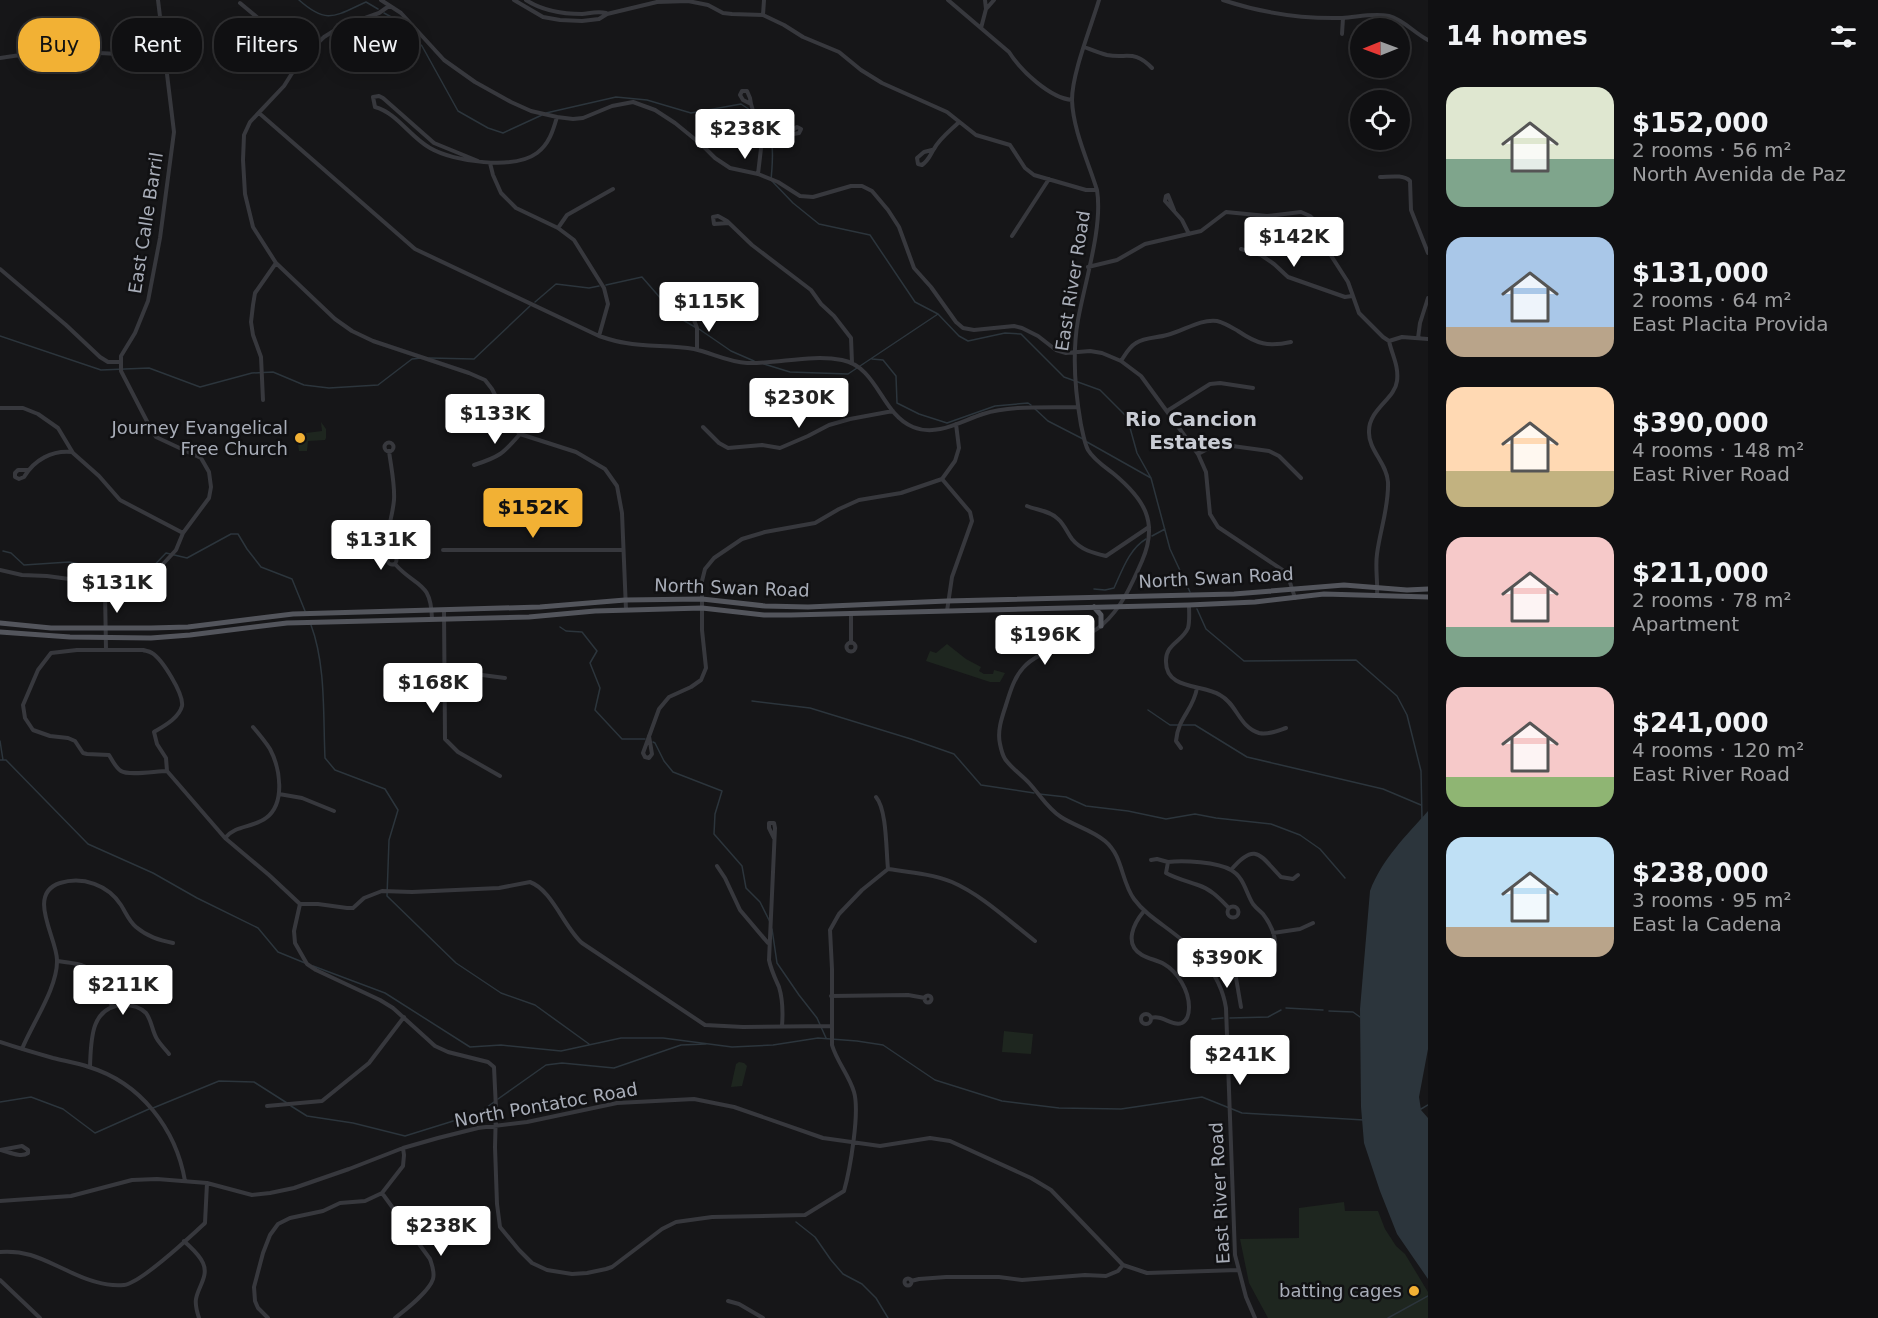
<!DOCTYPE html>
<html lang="en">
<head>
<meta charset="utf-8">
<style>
  body { margin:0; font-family:"DejaVu Sans",sans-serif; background:#19191b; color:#f1f3f6; height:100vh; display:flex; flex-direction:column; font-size:22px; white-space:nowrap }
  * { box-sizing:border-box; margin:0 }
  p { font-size:20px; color:#9c9d9f }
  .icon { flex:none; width:33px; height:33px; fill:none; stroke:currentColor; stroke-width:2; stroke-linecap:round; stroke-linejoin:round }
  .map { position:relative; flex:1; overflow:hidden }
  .drawer { display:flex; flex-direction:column; background:#101012; width:450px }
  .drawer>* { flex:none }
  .guide { position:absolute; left:18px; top:18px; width:570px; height:54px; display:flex; gap:12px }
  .needle { width:39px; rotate:269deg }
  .controls { position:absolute; left:1350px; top:18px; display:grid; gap:12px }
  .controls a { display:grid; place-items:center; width:60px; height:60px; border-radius:50%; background:#101012; box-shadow:0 3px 15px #0003,0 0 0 2px #303032; font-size:30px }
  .price { position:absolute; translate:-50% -51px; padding:0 14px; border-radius:6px; background:#fff; color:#222; font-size:20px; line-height:39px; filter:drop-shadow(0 2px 3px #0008) }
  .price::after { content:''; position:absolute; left:50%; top:36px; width:18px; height:14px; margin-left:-9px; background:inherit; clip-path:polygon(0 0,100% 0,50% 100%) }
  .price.on { background:#f2b134; color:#111 }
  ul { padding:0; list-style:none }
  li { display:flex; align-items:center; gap:18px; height:150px; padding:0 18px }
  li span { display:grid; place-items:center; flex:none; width:168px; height:120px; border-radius:18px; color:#555 }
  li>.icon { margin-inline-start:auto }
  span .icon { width:72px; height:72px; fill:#fffc; stroke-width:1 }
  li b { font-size:26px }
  h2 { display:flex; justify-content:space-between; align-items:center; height:72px; padding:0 18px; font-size:26px }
  .chip { padding:0 21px; border-radius:24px; background:#101012; box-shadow:0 3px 15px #0003,0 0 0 2px #303032; font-size:21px; line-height:54px }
  .chip.on { background:#f2b134; color:#111 }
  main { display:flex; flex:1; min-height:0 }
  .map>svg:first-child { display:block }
  .green { fill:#1e261f }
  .water { fill:#2c353c }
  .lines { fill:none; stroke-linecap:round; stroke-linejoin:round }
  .stream { stroke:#2c353c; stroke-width:1.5 }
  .minor { stroke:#37383d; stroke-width:4 }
  .major { stroke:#53555c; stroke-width:5 }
  .poi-dot { fill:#f2b134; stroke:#111113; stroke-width:2 }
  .labels { text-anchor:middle; stroke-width:5; stroke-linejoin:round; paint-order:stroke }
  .street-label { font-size:18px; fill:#a8adb8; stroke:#111113 }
  .poi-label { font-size:18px; fill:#a8adb8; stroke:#111113; text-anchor:end }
  .neighbourhood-label { font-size:20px; font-weight:bold; fill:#c9ccd4; stroke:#111113 }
</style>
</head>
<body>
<main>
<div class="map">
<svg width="1428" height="1318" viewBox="0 0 1428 1318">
  <rect width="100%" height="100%" fill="#161618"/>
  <path class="green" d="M321 422 326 429V438L325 440 308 441 307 451H299L298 444H302L306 433 322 431Z
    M947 644 966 659 981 667 979 671 984 674H993L994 670 1005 673 1000 682H990L926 661 930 651 936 653Z
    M1004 1031 1033 1034 1031 1054 1002 1052Z
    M739 1062 744 1063 747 1066 742 1086 731 1087 736 1064Z
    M1344 1202 1345 1211H1378L1385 1229 1396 1246 1405 1254 1428 1292V1318H1268L1249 1283 1240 1239 1299 1238V1208Z"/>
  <path class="water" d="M1428 811V1049L1419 1097 1421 1110 1428 1118V1279L1397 1234 1380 1191 1364 1143 1361 1107 1360 1009 1370 891C1382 859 1406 836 1428 811Z"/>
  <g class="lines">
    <path class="stream" d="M299 0C327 25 335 16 366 2L378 9
      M384 13 395 19 422 46 458 111 488 128 503 133 542 115
      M546 113 616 97 647 100 691 113 741 104 750 110
      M754 113C777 128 773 156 771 180L793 203 819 224 870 235 915 302 938 314
      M606 285 642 277 676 316 695 327
      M535 302 556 284 589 288 599 286
      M699 329 731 351 754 361
      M0 336 101 370 149 368 200 387 252 373 273 372 304 385 329 388 378 385 412 359 421 358
      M429 358 474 359 530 306
      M872 359 883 360 896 376 897 403 919 414 947 423 995 406 1028 403 1031 405
      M764 364 790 372 848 374 938 314 959 336 968 341 1005 333 1021 334 1064 377 1100 390 1127 417 1137 453 1151 478 1170 549 1190 592
      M1034 408 1048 421 1083 439
      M1087 442 1151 478
      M1152 536 1165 529
      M3 551 11 553 24 565 69 562 144 576 166 553 187 558 231 534H238L247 549 261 567 292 579 305 611
      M1094 589 1105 590 1114 588C1122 571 1129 549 1146 539
      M1197 609 1206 629 1244 661 1356 660 1397 696 1407 715 1421 771 1422 819
      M311 625C326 665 323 715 325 758L335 770 385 789 398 810 389 840 387 896 456 963 501 993 535 1005 589 1044
      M560 627 566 631 582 632 597 651 590 663 600 688 595 710 622 739H645
      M752 701 810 708 911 739 954 754 981 785 1034 793
      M1148 710 1170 725H1195L1247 757 1383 789 1421 805
      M0 741 3 760
      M653 742 655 743 664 761 673 772 722 791 715 814 714 834 742 866 746 888 760 902 770 922
      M0 760H6L88 844 153 873 197 898 258 928 278 952 305 963
      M1039 794 1066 797 1086 806 1128 811 1166 819 1195 814 1216 818 1271 824 1300 835 1320 849 1345 878
      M772 929 777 963 799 995 817 1018 826 1038
      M313 966 385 993 470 1047 501 1045 561 1051 621 1038H663L732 1047 773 1045 818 1038 857 1041 883 1045 935 1080 1002 1101 1059 1108 1121 1109 1202 1097 1242 1113 1364 1120
      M1286 1008 1323 1010
      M1329 1011 1353 1012 1360 1017
      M1230 1018 1268 1017 1281 1010
      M1212 1019 1223 1018
      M498 1099 546 1065 562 1063 614 1068 681 1045 706 1044
      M0 1102 31 1097 63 1109 95 1133 149 1109
      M291 1106 307 1116 353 1123 405 1136 479 1113 494 1102
      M153 1108 219 1081 254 1082 287 1103
      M1421 1109 1428 1105
      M796 1222 815 1237 831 1260 843 1274 862 1284 876 1298 888 1318
      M1388 1318 1428 1296"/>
    <path class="minor" d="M381 0 401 13 444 60 475 82 511 102 531 111 557 117 573 119 583 118 612 106 633 102 655 110 675 123 702 145 715 158 730 168 758 174 778 182 800 196 813 197 851 186H862L872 191 888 210 899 227 914 268 931 287 956 322 963 328 974 330 1014 326 1022 328 1038 336 1056 350 1066 353 1090 351 1102 353 1121 361 1141 376 1198 454 1206 472 1210 514 1218 527 1287 573 1295 598
      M514 0 543 17 560 20 582 21 599 19 607 14 657 2 688 1 708 5 723 13 732 14 763 15 784 25 803 37 839 52 861 70 882 83 947 112 976 135 1010 145 1025 168 1034 175 1086 190H1097
      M526 0C543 11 562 14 582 14 591 13 598 11 606 13
      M948 0 1009 52C1021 71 1050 98 1072 100
      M1099 0C1091 27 1072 73 1072 100 1073 130 1088 161 1097 190 1103 227 1085 281 1078 320 1072 354 1075 391 1081 425 1083 433 1084 442 1088 450 1094 460 1105 467 1114 474 1144 499 1159 522 1142 561 1132 584 1121 609 1102 625 1080 644 1040 648 1023 668 1014 678 1010 692 1006 705 1002 717 997 731 1000 744 1001 749 1002 754 1005 759 1012 769 1022 775 1030 784 1040 795 1048 809 1061 817 1075 826 1092 830 1105 841 1123 856 1121 881 1134 899 1142 910 1153 918 1164 926 1194 948 1220 970 1226 1008L1235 1255 1246 1297 1255 1318
      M1223 0C1262 13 1302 19 1342 18 1358 17 1373 13 1389 16 1404 20 1414 33 1428 40
      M240 3 258 18 279 44 301 59
      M389 6 379 13 340 27 324 37 301 59 284 86 250 122 244 135 243 160 245 194 253 227 276 263 335 319 352 331 373 341 469 373 485 380 492 389 510 424 520 434 576 452 605 469 617 486 622 513 626 610
      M987 8 994 0
      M763 15 764 0
      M981 28 986 9 985 0
      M1342 34 1343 18
      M1084 47C1092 50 1099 53 1107 55 1127 59 1134 49 1152 68
      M0 58C54 48 111 54 165 56
      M751 104 743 100 740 95 742 91H747L750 98 751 104 762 140 758 174
      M259 113 415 249 599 336C608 339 617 342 626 343 648 347 671 345 694 349 712 353 728 362 747 363 778 364 811 354 842 360 878 367 881 414 913 427 937 437 961 421 983 414 1011 405 1049 408 1078 407
      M762 140 799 133 801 129 797 127 785 135
      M932 150 924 152 917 158 918 164 922 165C929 160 930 155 934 149 939 139 951 130 959 122
      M478 161 434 143 383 98 379 96 373 97 375 107C397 113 410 137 430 148 454 162 514 170 537 153 549 144 553 131 557 117
      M490 163 493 175 501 193 516 208 558 228 574 240 604 288 608 304 599 336
      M1380 177C1389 177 1403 174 1410 181L1411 210 1428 253
      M1174 210 1168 195 1166 196 1165 201 1182 220 1189 234
      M729 223 714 224 713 217 718 216 727 221 752 245 811 290 821 304 834 316 851 338 852 363
      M558 228 567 215 613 189
      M1012 236 1049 179
      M1241 249 1261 255 1274 264 1288 277 1345 297 1352 296
      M1088 267 1117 260 1145 244 1201 231 1226 212 1267 216 1301 212 1310 216 1318 224 1330 254 1348 282 1359 313 1383 337 1389 341 1402 337 1428 339
      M0 269 66 325 100 357 108 362H120
      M694 320 697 328V350
      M1418 338 1420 323 1428 298
      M1121 361C1125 355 1129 347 1136 343 1145 337 1157 338 1167 335 1184 331 1199 319 1217 321 1225 323 1231 327 1238 331 1257 344 1268 347 1291 342
      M263 400 261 357 253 335 251 322 253 305 255 293 276 263
      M0 408H23L38 414 58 428 73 453 99 476 120 500 183 533
      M1167 411 1210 384 1220 383 1253 388
      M703 427 719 443 728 448 762 445 780 448 808 436 829 425 850 419 893 411
      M384.5 447a4.5 4.5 0 1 1 9 0a4.5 4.5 0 1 1-9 0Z
      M1198 454 1213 446 1225 445 1269 451 1279 456 1301 478
      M474 465C499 457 503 454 520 434
      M28 470H18L15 473V477L19 479 24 477C34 460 52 450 72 452
      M942 479 970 512 972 521 952 577 947 611
      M1027 506C1037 510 1051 511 1058 519 1064 524 1067 532 1072 539 1081 550 1093 553 1106 556L1149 527
      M443 550H623
      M387.5 560a4.5 4.5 0 1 1 9 0a4.5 4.5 0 1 1-9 0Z
      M388 558C384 534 392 522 394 500 395 484 391 467 389 451
      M395 564C416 588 431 580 432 619
      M0 570 22 575 47 576 84 581 105 591H128L140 589 176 550 183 533 209 498 211 487 209 472 201 458 156 437 152 431 121 371V356L135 333 148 301 160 238 174 132 158 0
      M105 591 106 650
      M1377 595C1378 582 1375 568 1377 554 1380 530 1389 507 1388 482 1387 463 1368 450 1369 431 1369 409 1395 399 1397 381 1399 366 1392 355 1389 341
      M1189 605C1189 612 1190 621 1188 628 1182 642 1165 644 1166 662 1166 690 1203 684 1220 695 1237 704 1239 727 1259 733 1268 735 1277 731 1286 728
      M444 611 445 739 458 752 500 776
      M851 614V643
      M846.5 647a4.5 4.5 0 1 1 9 0a4.5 4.5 0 1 1-9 0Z
      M444 670 505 678
      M649 736 652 754 649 758 645 757 643 753 659 709 669 697 691 687 701 680 706 668 702 630V581L705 569 714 558 742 539 765 532 815 523 839 509 859 500 901 493 942 479 955 461 959 448 956 424
      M1181 748 1176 741C1178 717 1193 711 1197 688
      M167 771C156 771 129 776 121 771 116 768 112 760 109 755L87 754 83 753 75 741 68 738 50 736 33 730 25 718 23 705 38 670 51 653 77 650H143C146 651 149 651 152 653 162 659 184 694 182 706 179 718 164 726 154 732L157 744 166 758 167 771 225 838 269 875 300 904
      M279 794 302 798 334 811
      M225 838C235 825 253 828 266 818 286 803 280 768 270 749 265 741 259 734 253 727
      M774 838 769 828V823H774L775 828 769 960C771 970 775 978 779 987 783 1000 783 1013 782 1026
      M1151 860 1157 859 1168 862
      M717 866 725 878 740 910 768 943
      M888 869C909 872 932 874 952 882 982 895 1009 921 1035 941
      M1231 870C1256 840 1261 857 1281 877L1293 879 1298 875
      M1227.5 912a5.5 5.5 0 1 1 11 0a5.5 5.5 0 1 1-11 0Z
      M1144 911C1134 923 1123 944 1142 955 1149 959 1157 960 1164 964 1178 972 1189 991 1189 1007 1189 1013 1188 1020 1182 1023 1172 1027 1162 1014 1151 1018
      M1273 933 1300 929 1313 923
      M57 961C65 962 74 963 81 965 99 971 104 991 112 1006
      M1230 965 1235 972 1241 1007
      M1215 975 1238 961H1270C1281 947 1273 927 1263 914 1260 911 1256 908 1253 904 1246 893 1244 877 1231 870 1218 862 1183 860 1168 862L1166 873C1177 879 1187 881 1198 885 1211 889 1220 899 1229 908
      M924.5 999a3.5 3.5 0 1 1 7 0a3.5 3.5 0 1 1-7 0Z
      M831 996 908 995 925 998
      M1141 1019a5 5 0 1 1 10 0a5 5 0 1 1-10 0Z
      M831 1026 743 1027 705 1025 582 943C564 927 552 890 530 882L499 888 412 892 382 891 364 898 353 908H347L318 904H300L294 931 295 943 307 964 316 970 380 1000 393 1008 435 1046 448 1052 488 1062 494 1067 496 1109 495 1147 497 1204 500 1227 519 1250 532 1263 547 1270 572 1274 587 1273 606 1269 612 1267 662 1229 676 1222 712 1217 805 1215 844 1191C850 1170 860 1112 854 1092 849 1075 837 1062 832 1045V969L830 930 839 914 862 890 888 869C886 850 887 810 876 797
      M0 1042C18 1048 35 1053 53 1058 65 1061 77 1063 89 1067 141 1083 176 1129 185 1181
      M22 1049C32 1024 58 987 57 960 57 938 26 894 60 883 83 876 108 885 121 905 126 913 129 921 136 927 148 937 159 940 173 943
      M90 1067C91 1041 90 1006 124 1005 132 1005 140 1007 146 1013 152 1021 152 1031 157 1039 160 1044 165 1049 169 1054
      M267 1106 322 1101 369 1063 404 1017
      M0 1150 22 1146 28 1150V1153C21 1158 9 1152 1 1150
      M382 1193 430 1259C432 1265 435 1272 433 1279 429 1292 405 1310 395 1318
      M0 1201 71 1196 132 1180 157 1179 207 1183 252 1195 270 1193 294 1188 349 1169 403 1148 438 1138 478 1128 527 1122 617 1103 694 1099 734 1107 823 1138 880 1146 930 1138 950 1141 1031 1178 1051 1190 1123 1265 1147 1273 1238 1270
      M184 1241C191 1248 199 1254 203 1263 209 1276 198 1287 196 1299 195 1305 197 1312 199 1318
      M0 1252C27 1250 42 1259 66 1270 82 1278 106 1287 124 1285 141 1283 191 1236 205 1223L207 1183
      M904.5 1282a3.5 3.5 0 1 1 7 0a3.5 3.5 0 1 1-7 0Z
      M0 1280 40 1318
      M911 1281 919 1279 946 1277H999L1022 1280 1085 1275 1106 1276 1118 1271 1123 1265
      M728 1301 739 1304 763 1318
      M268 1318 258 1308 255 1301 254 1287 263 1253 270 1235 278 1224 290 1218 323 1211 340 1203 365 1201 382 1193 403 1166 404 1155 403 1148"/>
    <path class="major" d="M1094 607 1101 615V626
      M0 623 51 628H151L188 627 293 614 540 607 625 600 702 599 765 606 808 607 947 601 1234 594 1344 585 1407 590 1428 589
      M0 632 70 637 151 638 190 635 287 623 529 617 595 611 702 608 764 615H791L1189 605 1255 602 1324 594 1428 597"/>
  </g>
  <g class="poi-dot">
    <circle cx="300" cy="438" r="6"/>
    <circle cx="1414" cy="1291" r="6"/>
  </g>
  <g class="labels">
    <g class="street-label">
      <text transform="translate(146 223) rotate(-81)" y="6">East Calle Barril</text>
      <text transform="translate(1073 281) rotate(-81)" y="6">East River Road</text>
      <text transform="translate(1216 578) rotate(-3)" y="6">North Swan Road</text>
      <text transform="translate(732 588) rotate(2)" y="6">North Swan Road</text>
      <text transform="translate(546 1105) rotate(-10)" y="6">North Pontatoc Road</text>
      <text transform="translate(1220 1193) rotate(-93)" y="6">East River Road</text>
    </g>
    <g class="poi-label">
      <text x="288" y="434">Journey Evangelical<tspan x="288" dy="21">Free Church</tspan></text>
      <text x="1402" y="1297">batting cages</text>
    </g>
    <g class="neighbourhood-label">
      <text x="1191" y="426">Rio Cancion<tspan x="1191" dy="23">Estates</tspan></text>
    </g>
  </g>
</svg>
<div class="controls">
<a><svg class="needle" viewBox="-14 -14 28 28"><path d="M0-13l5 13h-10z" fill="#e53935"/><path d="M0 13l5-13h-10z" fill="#9c9d9f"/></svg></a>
<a><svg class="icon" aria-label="locate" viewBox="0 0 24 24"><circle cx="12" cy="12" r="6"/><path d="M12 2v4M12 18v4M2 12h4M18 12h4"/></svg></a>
</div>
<b class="price" style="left:745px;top:160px">$238K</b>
<b class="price" style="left:1294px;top:268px">$142K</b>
<b class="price" style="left:709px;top:333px">$115K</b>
<b class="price" style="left:799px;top:429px">$230K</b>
<b class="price" style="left:495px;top:445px">$133K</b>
<b class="price on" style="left:533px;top:539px">$152K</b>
<b class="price" style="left:381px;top:571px">$131K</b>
<b class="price" style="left:117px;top:614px">$131K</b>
<b class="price" style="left:1045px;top:666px">$196K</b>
<b class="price" style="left:433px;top:714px">$168K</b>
<b class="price" style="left:1227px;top:989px">$390K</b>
<b class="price" style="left:123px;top:1016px">$211K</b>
<b class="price" style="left:1240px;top:1086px">$241K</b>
<b class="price" style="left:441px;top:1257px">$238K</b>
<div class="guide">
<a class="chip on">Buy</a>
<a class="chip">Rent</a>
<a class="chip">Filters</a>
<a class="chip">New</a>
</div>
</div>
<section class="drawer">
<h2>14 homes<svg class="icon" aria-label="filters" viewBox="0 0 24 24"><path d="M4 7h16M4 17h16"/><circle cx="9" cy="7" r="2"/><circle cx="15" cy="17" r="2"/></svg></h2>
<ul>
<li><span style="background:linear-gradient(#dfe7d0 60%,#7fa58c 0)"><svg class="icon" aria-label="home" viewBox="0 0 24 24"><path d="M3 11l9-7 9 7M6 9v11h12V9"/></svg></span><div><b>$152,000</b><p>2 rooms · 56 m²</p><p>North Avenida de Paz</p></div></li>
<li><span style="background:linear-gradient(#a9c7e8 75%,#b9a48a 0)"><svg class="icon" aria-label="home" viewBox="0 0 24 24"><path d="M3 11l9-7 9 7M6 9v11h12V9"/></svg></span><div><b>$131,000</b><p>2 rooms · 64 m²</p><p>East Placita Provida</p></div></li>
<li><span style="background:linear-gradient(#ffd9b3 70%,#c2b280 0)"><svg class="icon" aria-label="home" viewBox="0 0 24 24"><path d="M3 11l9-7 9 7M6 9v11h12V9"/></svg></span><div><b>$390,000</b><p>4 rooms · 148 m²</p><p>East River Road</p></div></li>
<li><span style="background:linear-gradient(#f6c9c9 75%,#7fa58c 0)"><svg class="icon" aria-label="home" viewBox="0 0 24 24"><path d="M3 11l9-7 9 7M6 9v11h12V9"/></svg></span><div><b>$211,000</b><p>2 rooms · 78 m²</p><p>Apartment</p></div></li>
<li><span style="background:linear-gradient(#f6c9c9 75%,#8fb573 0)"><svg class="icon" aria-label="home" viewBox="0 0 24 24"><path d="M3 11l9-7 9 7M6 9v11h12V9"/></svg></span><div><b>$241,000</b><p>4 rooms · 120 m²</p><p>East River Road</p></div></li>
<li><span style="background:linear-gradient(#bfe0f5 75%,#b9a48a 0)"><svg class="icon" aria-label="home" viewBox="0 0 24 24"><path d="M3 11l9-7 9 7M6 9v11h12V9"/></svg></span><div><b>$238,000</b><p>3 rooms · 95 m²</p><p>East la Cadena</p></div></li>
</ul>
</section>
</main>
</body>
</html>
